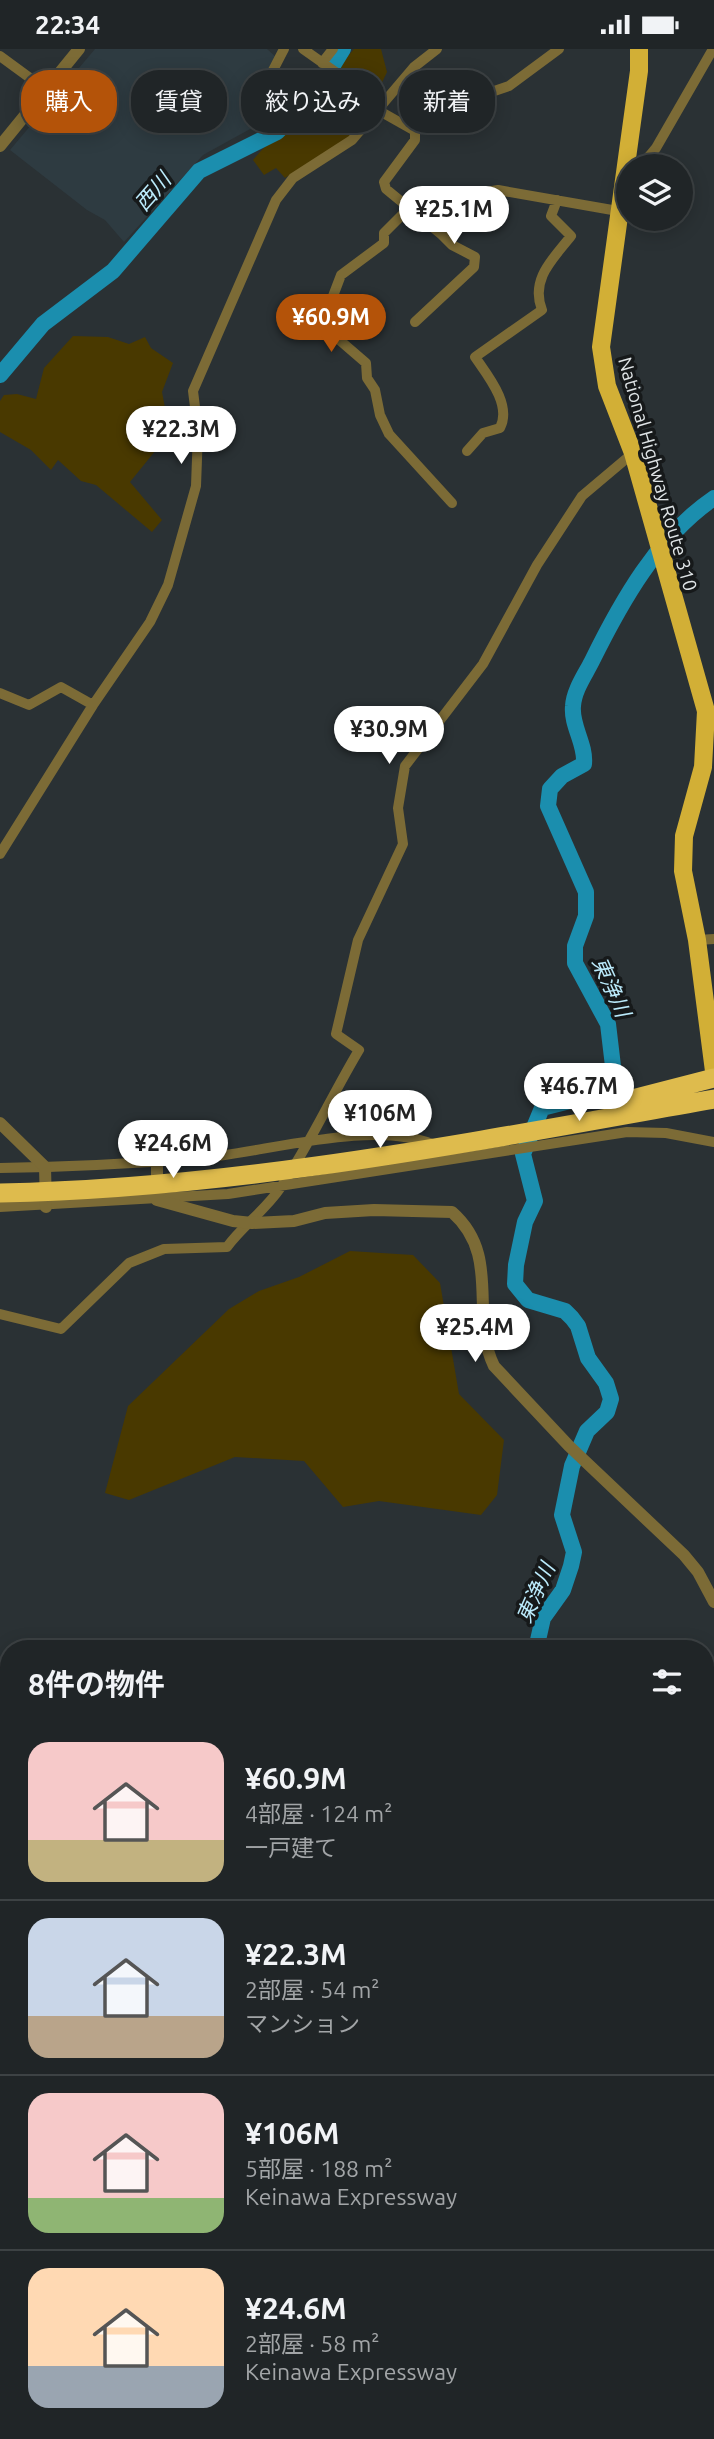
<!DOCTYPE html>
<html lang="ja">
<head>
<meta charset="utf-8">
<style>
  body { margin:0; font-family:Ubuntu,"Noto Sans JP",sans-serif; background:#282d2f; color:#f1f3f6; height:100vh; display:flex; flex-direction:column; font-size:26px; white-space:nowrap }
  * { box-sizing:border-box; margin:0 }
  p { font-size:23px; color:#a2a5a7 }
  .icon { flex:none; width:38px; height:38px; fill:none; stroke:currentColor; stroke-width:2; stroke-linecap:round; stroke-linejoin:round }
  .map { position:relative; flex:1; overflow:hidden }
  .panel { position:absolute; left:0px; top:1591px; width:714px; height:800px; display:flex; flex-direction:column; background:#202527; border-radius:28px 28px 0 0; box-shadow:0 4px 18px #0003,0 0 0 2px #3d4244 }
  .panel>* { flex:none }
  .top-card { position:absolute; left:21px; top:21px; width:672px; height:63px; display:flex; gap:14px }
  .tools { position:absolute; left:616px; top:105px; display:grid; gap:14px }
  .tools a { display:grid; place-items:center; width:77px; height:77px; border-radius:50%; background:#202527; box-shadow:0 4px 18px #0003,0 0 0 2px #3d4244; font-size:35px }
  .price { position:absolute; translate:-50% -60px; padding:0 16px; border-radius:24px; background:#fff; color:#222; font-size:23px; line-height:46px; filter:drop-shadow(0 2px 4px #0008) }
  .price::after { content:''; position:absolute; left:50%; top:42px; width:21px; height:16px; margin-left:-10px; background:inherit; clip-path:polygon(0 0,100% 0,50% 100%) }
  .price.selected { background:#b45309; color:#fff }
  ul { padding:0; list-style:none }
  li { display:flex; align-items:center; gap:21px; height:175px; padding:0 28px }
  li+li { border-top:2px solid #3d4244 }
  li span { display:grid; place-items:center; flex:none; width:196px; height:140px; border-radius:21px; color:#555 }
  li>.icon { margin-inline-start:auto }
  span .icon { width:84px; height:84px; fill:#fffc; stroke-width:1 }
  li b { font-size:30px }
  h2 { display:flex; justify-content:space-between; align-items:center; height:84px; padding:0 28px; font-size:30px }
  .tag { padding:0 24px; border-radius:28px; background:#202527; box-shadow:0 4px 18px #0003,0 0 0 2px #3d4244; font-size:24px; line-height:63px }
  .tag.selected { background:#b45309; color:#fff }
  .status { display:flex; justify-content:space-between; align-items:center; height:49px; padding:0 35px; background:#202527; direction:ltr }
  .status svg { height:19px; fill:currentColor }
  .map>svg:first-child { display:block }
  .built { fill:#2e3b41 }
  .green { fill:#493900 }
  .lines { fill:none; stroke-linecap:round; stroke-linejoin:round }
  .stream { stroke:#1b8eae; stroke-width:2.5 }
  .river { stroke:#1b8eae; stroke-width:16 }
  .minor { stroke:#7c6b36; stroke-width:10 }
  .tertiary { stroke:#7c6b36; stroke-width:12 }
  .secondary { stroke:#a78b2f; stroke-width:14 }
  .trunk { stroke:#d2af36; stroke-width:18 }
  .motorway { stroke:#debb4d; stroke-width:19 }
  .labels { text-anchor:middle; stroke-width:7; stroke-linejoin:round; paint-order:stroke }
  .street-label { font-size:19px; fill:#e0e5e7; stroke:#16191a }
  .water-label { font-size:21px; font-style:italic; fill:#bbebfc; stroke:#16191a }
</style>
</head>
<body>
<div class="status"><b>22:34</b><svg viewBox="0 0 49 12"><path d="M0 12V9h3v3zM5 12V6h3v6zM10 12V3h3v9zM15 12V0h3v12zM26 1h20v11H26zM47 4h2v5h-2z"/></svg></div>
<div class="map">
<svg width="714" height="2390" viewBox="0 0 714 2390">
  <rect width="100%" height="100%" fill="#2a3134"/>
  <path class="built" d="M95 0H267L277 9 251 58 261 74 203 106 124 193 105 171 87 161 10 101Z"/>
  <path class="green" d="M354 0H381L387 23 377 44 366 48 337 20Z
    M363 53 371 62 349 88 285 129 276 119 264 126 253 111C282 75 321 64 363 53Z
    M73 287 108 288 129 295 145 288 151 299 173 314 162 343 171 390 160 396 130 433 162 471 152 483 96 436 81 432 58 411 51 421 31 401 0 383V352L4 346 17 345 36 350 44 319Z
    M350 1202 413 1206 440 1234 459 1345 504 1391 497 1446 481 1466 379 1452 343 1458 304 1412 235 1408 129 1451 105 1444 128 1357 229 1260 259 1242 299 1228Z
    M294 2382H357L352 2390H290Z"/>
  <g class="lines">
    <path class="stream" d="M705 2375 714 2373
      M685 2390 688 2382"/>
    <path class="river" d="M0 326 43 275 113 222 199 122 277 83 316 44 343 0
      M536 1600 543 1569 563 1541 571 1517 574 1503 562 1466 572 1417 587 1382 607 1363 611 1350 606 1334 588 1309 578 1277 572 1269 565 1262 528 1251 515 1235 516 1216 525 1173 535 1152 523 1105 542 1059 598 1045 615 1034 608 975 575 914V897L586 867V843L548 757 550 740 562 727 584 715C586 695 571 677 573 657 574 641 585 626 592 612 621 553 658 487 714 449"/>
    <path class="minor" d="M303 0 337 24 376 60 415 82
      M559 0 509 37 447 58 431 66 415 82V91L384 133 386 140 442 186 486 143 498 141 618 162
      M0 7 45 40
      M322 14 333 0
      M269 29 284 0
      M641 117 656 99 713 0
      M408 160 384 184V194L341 226 322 276 366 314 367 329 375 341 380 366 389 385 452 454
      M415 273 474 218 475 208 452 196 442 186
      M467 402 483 384 500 379C512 356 488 327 475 308L542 261C530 230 553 210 571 187L551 167 557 151
      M0 644 29 656 61 638 93 656
      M0 805 93 656 150 573 168 536 196 437 198 382 193 342 276 151 293 129 352 91 414 18 437 0
      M697 891 714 890
      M0 1119C64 1118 129 1115 193 1110 262 1105 368 1070 432 1095
      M0 1158 228 1145 627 1083 666 1084 714 1093
      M0 1265 61 1280 129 1214 164 1200 227 1198C243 1176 265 1162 281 1138 310 1095 332 1046 359 1001L336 985 358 891 403 795 398 759 405 717 483 615 537 516 582 447 633 404
      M0 1755 9 1760
      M0 1837 9 1821
      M0 1909 9 1893
      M0 1940 9 1945
      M0 2000 9 2005
      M0 2064 9 2069
      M0 2158 9 2163
      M0 2220 9 2225
      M0 2281 9 2286
      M0 2338 9 2322
      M127 2382 142 2390
      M53 2390 57 2382
      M112 2390 117 2382
      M170 2390 174 2382
      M227 2390 231 2382
      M282 2390 287 2382"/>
    <path class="tertiary" d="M0 97 79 0
      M0 1074 45 1118 46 1158
      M157 1112V1151L233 1172 252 1174 294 1172 325 1164 374 1161 452 1163C502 1207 469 1266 494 1317L569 1397 684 1506 698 1523 714 1553
      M12 2390 16 2382"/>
    <path class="secondary" d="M705 1845 714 1844
      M0 2105 9 2110"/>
    <path class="trunk" d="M639 0V22L601 298 607 337 633 404 706 662 703 718 684 787 683 822 697 891 714 1022
      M705 2147 714 2132
      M535 2390 539 2382"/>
    <path class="motorway" d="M617 1054 714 1029
      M0 1144C243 1139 476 1092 714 1050"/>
  </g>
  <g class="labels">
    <g class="street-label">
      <text transform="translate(658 425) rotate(74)" y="7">National Highway Route 310</text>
    </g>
    <g class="water-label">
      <text transform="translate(153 143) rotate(-49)" y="7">西川</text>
      <text transform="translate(611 938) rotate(66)" y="7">東浄川</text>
      <text transform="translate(536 1544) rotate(-66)" y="7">東浄川</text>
    </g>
  </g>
</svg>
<div class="tools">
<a><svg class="icon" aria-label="layers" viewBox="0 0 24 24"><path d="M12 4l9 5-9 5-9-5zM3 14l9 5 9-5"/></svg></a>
</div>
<b class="price" style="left:454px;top:197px">¥25.1M</b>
<b class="price selected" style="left:331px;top:305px">¥60.9M</b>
<b class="price" style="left:181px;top:417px">¥22.3M</b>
<b class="price" style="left:389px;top:717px">¥30.9M</b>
<b class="price" style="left:579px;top:1074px">¥46.7M</b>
<b class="price" style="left:380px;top:1101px">¥106M</b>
<b class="price" style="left:173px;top:1131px">¥24.6M</b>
<b class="price" style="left:475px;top:1315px">¥25.4M</b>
<div class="top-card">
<a class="tag selected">購入</a>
<a class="tag">賃貸</a>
<a class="tag">絞り込み</a>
<a class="tag">新着</a>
</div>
<section class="panel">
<h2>8件の物件<svg class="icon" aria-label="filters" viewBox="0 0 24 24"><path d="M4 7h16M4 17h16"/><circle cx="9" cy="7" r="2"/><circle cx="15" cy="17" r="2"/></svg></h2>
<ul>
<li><span style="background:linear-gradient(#f6c9c9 70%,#c2b280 0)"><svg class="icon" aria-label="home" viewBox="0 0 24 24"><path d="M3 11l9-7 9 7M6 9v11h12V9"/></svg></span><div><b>¥60.9M</b><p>4部屋 · 124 m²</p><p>一戸建て</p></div></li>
<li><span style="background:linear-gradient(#c9d6e8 70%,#b9a48a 0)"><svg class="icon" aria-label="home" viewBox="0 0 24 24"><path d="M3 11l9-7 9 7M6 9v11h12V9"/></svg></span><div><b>¥22.3M</b><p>2部屋 · 54 m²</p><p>マンション</p></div></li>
<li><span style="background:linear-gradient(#f6c9c9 75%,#8fb573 0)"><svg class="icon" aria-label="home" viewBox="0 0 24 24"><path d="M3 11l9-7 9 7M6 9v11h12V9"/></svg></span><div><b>¥106M</b><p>5部屋 · 188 m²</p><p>Keinawa Expressway</p></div></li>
<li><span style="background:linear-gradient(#ffd9b3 70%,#9aa5b1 0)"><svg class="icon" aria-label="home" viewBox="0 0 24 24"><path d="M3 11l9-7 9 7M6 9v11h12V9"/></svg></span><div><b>¥24.6M</b><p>2部屋 · 58 m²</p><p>Keinawa Expressway</p></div></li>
</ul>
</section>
</div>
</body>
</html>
